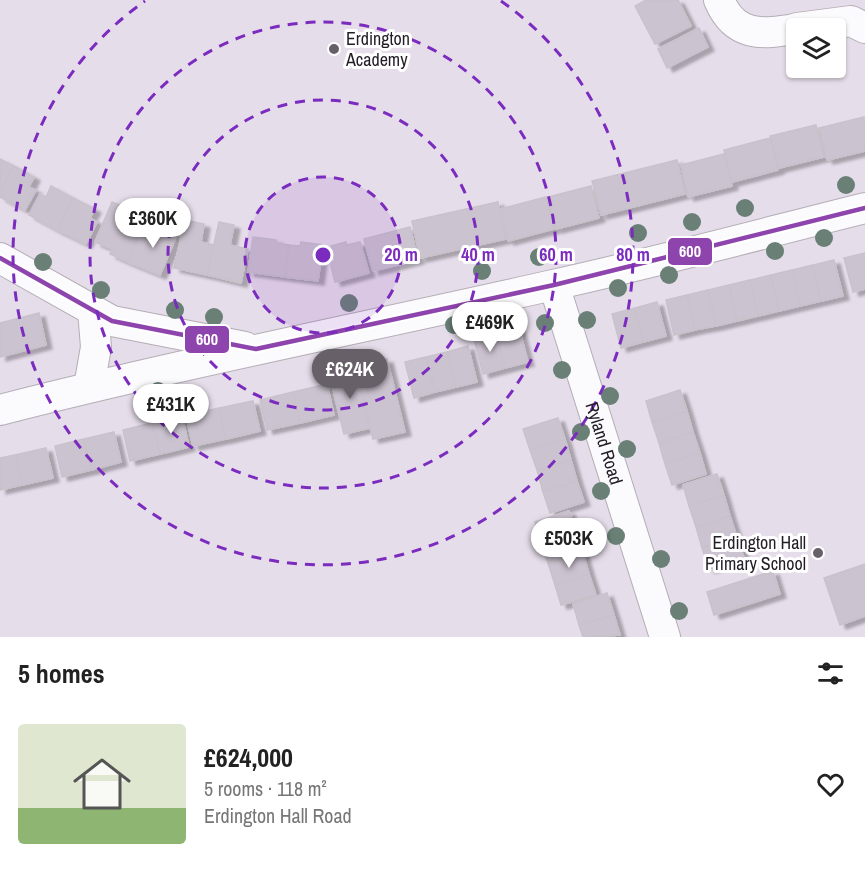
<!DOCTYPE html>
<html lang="en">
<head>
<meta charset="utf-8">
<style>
  body { margin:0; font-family:"Archivo Narrow",sans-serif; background:#f2f2f2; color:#222; height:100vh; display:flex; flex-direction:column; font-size:22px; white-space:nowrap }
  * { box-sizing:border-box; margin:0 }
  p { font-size:20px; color:#767676 }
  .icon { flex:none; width:33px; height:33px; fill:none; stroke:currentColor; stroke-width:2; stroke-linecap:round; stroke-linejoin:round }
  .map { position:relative; height:637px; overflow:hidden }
  .sheet { display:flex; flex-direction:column; background:#fff; flex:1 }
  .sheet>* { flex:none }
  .buttons { position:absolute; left:786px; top:18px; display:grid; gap:12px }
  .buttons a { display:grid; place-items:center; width:60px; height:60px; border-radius:6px; background:#fff; box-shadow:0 2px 4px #0004; font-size:30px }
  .price { position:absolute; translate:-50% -51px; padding:0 14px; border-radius:21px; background:#fff; color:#222; font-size:20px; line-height:39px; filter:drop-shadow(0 2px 3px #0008) }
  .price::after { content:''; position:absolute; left:50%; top:36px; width:18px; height:14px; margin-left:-9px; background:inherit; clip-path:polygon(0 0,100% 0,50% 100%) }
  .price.selected { background:#676069; color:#fff }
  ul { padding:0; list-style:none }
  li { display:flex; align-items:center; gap:18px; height:150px; padding:0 18px }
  li span { display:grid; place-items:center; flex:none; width:168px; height:120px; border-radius:6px; color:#555 }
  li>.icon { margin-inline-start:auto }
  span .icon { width:72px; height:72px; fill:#fffc; stroke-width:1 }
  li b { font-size:26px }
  h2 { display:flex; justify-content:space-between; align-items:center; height:72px; padding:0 18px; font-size:26px }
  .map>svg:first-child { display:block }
  .building { fill:#ccc3d0; stroke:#c8c2cb; stroke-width:1.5; filter:url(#shadow) }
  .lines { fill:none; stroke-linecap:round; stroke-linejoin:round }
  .street-casing { stroke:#b4adb6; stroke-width:32 }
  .street { stroke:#fbfafc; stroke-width:30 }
  .bus-1-casing { stroke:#fff; stroke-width:9 }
  .bus-1 { stroke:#8e44ad; stroke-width:4.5 }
  .tree { fill:#6a8077 }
  .ring { fill:none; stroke:#7b2cbf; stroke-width:3; stroke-dasharray:10 8 }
  .poi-dot { fill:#676069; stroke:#fff; stroke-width:2 }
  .labels { text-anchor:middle; stroke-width:6; stroke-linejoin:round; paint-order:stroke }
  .poi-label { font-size:18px; fill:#221c24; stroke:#fff; text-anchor:start }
  .street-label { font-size:18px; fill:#221c24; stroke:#fff }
  .centre { fill:#7b2cbf; stroke:#fff; stroke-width:3 }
  .ring-label { font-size:18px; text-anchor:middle; font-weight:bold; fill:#7b2cbf; stroke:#fff; stroke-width:6; stroke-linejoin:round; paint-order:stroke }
  .line-badge { stroke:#fff; stroke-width:2 }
  .badge-label { font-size:16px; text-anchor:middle; font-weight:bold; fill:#fff }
</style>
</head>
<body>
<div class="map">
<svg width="865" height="637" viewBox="0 0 865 637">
  <defs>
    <filter id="shadow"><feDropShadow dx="6" dy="4" stdDeviation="1.5" flood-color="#0004"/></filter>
  </defs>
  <rect width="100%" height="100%" fill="#e6ddea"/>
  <path class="building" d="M646 0H678L691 26 655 44 635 6Z
    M699 28 708 47 667 68 658 49Z
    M864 117 865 151 827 160 819 128Z
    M816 125 824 157 779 168 770 136Z
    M770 138 778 170 732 182 724 150Z
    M724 154 732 186 688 197 681 165Z
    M0 159 14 166 0 192Z
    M677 160 685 194 601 215 592 181Z
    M14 166 34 177 29 187 36 190 25 210 0 197V192Z
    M51 186 73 198 57 230 29 215 40 194 46 197Z
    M591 186 599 218 556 229 548 197Z
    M546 197 554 229 508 241 500 209Z
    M73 198 95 209 90 218 97 222 86 244 57 230Z
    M112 202 141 214 136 223 143 226 128 262 110 254 112 249 95 242Z
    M498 202 506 239 420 258 412 221Z
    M185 220 204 224 201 242 214 245 207 275 174 268Z
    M219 222 234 225 230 245 248 249 241 283 207 275Z
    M154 225 177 235 160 275 128 262 143 226 152 230Z
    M410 227 418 260 373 271 364 239Z
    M253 237 276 240V243L289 245 285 277 248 272Z
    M301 242 323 245 318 281 285 277 289 245 300 246Z
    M346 242 347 245 360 242 369 273 335 282 330 262 335 261 331 246Z
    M865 253V289L853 292 844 258Z
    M834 260 843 296 821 301 813 265Z
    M813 265 821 301 800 306 792 270Z
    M792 270 800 306 779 311 771 275Z
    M771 275 779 311 758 316 750 280Z
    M750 280 758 316 737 321 729 285Z
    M729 285 737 321 716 326 708 290Z
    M708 290 716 326 695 330 687 295Z
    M687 295 695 330 674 335 666 300Z
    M657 302 666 336 643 342 635 308Z
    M635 308 643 342 621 348 612 314Z
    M39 313 46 345 0 357V323Z
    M519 328 528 362 505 368 497 333Z
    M497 333 505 368 483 374 474 339Z
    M468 346 477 382 456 387 447 352Z
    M447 352 456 387 435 392 426 357Z
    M426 357 435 392 414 398 405 362Z
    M387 359 405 432 373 439 355 366Z
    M355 366 370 428 344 434 329 373Z
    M327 384 334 415 300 423 293 392Z
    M680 390 687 411 652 422 646 401Z
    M293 392 300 423 267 430 260 400Z
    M253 401 260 431 226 439 219 408Z
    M219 408 226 439 193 446 186 416Z
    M687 411 693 432 659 443 652 422Z
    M182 416 189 447 160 454 152 423Z
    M558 418 565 439 530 450 523 429Z
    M152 423 160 454 130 461 123 430Z
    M114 432 121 462 91 470 84 439Z
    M693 432 700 453 665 464 659 443Z
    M84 439 91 470 62 477 55 446Z
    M565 439 571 460 537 470 530 450Z
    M46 448 53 478 22 485 15 455Z
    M700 453 706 474 672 485 665 464Z
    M15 455 22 485 0 490V458Z
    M571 460 577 481 543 492 537 470Z
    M717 474 724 495 689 506 683 485Z
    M577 481 584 502 550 513 543 492Z
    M724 495 730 516 696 527 689 506Z
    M569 511 576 532 541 543 535 522Z
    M730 516 737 537 702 548 696 527Z
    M576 532 583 553 548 563 541 543Z
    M737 537 744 558 709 569 702 548Z
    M583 553 589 574 555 585 548 563Z
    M865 564V616L840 625 824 578Z
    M773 571 780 594 714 615 707 592Z
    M589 574 596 595 561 605 555 585Z
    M607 593 614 615 579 625 573 604Z
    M614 615 620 635 583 637 579 625Z"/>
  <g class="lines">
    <g class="street-casing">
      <g id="street">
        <path d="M719 0C735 38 762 34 796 29"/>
        <path d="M797 28 851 21 865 28"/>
        <path d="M0 258 112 321 245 347"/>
        <path id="s1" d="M554 285 665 637"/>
        <path d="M89 387 96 347 93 310"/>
        <path d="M0 410C183 363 368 327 553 285 657 262 761 234 865 208"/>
      </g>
    </g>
    <use href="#street" class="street"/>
    <g class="bus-1-casing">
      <path id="bus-1" d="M0 258 112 321 256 349 554 285 865 208"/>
    </g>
    <use href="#bus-1" class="bus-1"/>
  </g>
  <g class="tree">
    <circle cx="846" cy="185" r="9"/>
    <circle cx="745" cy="208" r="9"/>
    <circle cx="692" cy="222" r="9"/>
    <circle cx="638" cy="233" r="9"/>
    <circle cx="824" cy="238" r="9"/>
    <circle cx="775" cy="251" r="9"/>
    <circle cx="539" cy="257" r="9"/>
    <circle cx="43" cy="262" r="9"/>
    <circle cx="482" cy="271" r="9"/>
    <circle cx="669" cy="275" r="9"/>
    <circle cx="618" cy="288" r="9"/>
    <circle cx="101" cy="290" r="9"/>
    <circle cx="349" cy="303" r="9"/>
    <circle cx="175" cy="310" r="9"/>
    <circle cx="214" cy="317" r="9"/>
    <circle cx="587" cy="320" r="9"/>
    <circle cx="545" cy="323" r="9"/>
    <circle cx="454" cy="325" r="9"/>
    <circle cx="562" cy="370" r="9"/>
    <circle cx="158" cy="391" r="9"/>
    <circle cx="610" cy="396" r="9"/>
    <circle cx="581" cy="432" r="9"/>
    <circle cx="627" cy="449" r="9"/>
    <circle cx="601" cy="491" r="9"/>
    <circle cx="616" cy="536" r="9"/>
    <circle cx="661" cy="559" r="9"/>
    <circle cx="679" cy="611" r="9"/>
  </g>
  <circle cx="323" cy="255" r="78" fill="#7b2cbf" fill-opacity=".12"/>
  <g class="ring">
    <circle cx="323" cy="255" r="78"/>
    <circle cx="323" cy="255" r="155"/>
    <circle cx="323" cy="255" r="233"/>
    <path d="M501 1A310 310 0 1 1 145 1"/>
  </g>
  <g class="poi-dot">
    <circle cx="334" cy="49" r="6"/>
    <circle cx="818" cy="553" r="6"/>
  </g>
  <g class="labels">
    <g class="poi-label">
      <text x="346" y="45">Erdington<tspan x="346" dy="21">Academy</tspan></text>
      <text x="806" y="549" text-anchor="end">Erdington Hall<tspan x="806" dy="21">Primary School</tspan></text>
    </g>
    <g class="street-label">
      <text dy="6" stroke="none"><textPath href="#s1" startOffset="166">Ryland Road</textPath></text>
    </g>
  </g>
  <circle cx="323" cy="255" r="9" class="centre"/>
  <g class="ring-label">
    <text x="401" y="261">20 m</text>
    <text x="478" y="261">40 m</text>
    <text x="556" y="261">60 m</text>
    <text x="633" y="261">80 m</text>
  </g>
  <g class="line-badge">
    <rect x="667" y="237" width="46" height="29" rx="6" fill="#8e44ad"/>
    <rect x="184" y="325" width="46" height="29" rx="6" fill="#8e44ad"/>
  </g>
  <g class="badge-label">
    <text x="690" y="257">600</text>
    <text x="207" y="345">600</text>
  </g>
</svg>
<div class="buttons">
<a><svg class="icon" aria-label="layers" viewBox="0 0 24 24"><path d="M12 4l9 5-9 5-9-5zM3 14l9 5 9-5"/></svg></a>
</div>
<b class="price" style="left:153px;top:249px">£360K</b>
<b class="price" style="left:490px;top:353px">£469K</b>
<b class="price selected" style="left:350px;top:400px">£624K</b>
<b class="price" style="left:171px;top:435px">£431K</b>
<b class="price" style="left:569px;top:569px">£503K</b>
</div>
<section class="sheet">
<h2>5 homes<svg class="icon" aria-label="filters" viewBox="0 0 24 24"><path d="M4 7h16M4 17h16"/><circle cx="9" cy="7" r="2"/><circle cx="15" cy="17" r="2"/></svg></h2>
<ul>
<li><span style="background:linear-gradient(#dfe7d0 70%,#8fb573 0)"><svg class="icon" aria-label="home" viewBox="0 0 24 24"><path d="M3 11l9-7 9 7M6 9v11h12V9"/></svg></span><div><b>£624,000</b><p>5 rooms · 118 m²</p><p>Erdington Hall Road</p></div><svg class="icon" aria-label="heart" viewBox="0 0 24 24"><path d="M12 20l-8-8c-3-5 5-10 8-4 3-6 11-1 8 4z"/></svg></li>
</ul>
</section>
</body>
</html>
